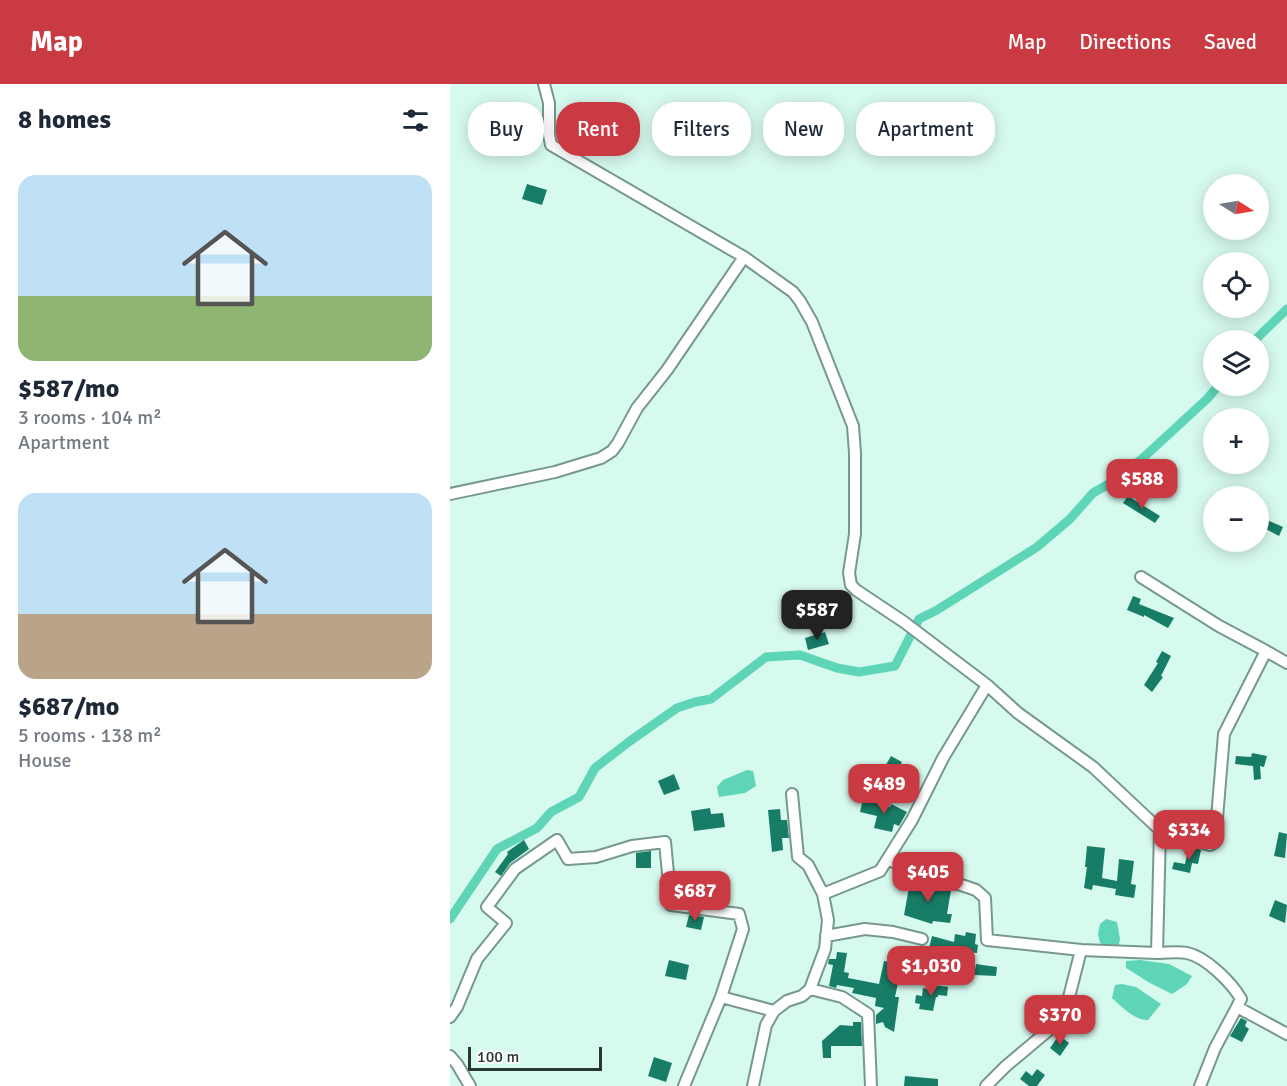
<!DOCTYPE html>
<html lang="en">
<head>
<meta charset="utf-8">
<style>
  body { margin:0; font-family:Signika,sans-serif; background:#f2f2f3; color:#1f2937; height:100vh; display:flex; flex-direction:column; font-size:22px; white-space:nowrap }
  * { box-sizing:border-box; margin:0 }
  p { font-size:20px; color:#747a83 }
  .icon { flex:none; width:33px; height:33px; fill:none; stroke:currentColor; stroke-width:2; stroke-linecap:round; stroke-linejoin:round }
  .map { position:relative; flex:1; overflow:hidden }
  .side { display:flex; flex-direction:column; background:#fff; width:450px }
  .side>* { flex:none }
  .guide { position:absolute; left:18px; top:18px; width:570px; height:54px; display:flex; gap:12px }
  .needle { width:39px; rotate:101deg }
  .tools { position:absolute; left:753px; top:90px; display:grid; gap:12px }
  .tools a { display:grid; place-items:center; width:66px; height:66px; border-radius:50%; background:#fff; box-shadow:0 3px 15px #0003; font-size:30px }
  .scale { position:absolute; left:18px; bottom:15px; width:134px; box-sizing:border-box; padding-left:6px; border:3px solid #293733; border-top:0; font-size:16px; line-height:21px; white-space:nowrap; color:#293733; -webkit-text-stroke:4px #fefefe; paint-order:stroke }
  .price { position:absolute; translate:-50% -51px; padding:0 14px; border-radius:12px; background:#ca3a42; color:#fff; font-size:20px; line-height:39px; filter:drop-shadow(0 2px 3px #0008) }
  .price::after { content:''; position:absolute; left:50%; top:36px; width:18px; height:14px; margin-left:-9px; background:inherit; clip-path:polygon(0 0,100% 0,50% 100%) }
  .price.active { background:#222; color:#fff }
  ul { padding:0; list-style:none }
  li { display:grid; align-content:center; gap:12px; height:318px; padding:0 18px }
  li span { display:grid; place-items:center; height:186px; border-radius:18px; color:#555 }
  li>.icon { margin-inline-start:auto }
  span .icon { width:108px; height:108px; fill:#fffc; stroke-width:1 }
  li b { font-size:26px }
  h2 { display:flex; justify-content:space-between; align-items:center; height:72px; padding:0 18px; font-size:26px }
  .tag { padding:0 21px; border-radius:24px; background:#fff; box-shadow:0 3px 15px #0003; font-size:21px; line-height:54px }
  .tag.active { background:#ca3a42; color:#fff }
  header { display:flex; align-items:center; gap:36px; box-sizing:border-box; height:84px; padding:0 30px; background:#ca3a42; color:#fff }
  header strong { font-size:28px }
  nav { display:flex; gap:33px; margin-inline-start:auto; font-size:21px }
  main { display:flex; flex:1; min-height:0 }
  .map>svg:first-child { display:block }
  .water { fill:#5dd5b6 }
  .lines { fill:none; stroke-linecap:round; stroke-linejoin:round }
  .canal { stroke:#5dd5b6; stroke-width:9 }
  .building { fill:#187d67 }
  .minor-casing { stroke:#77988e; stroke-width:14 }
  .minor { stroke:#fff; stroke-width:10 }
</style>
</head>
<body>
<header>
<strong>Map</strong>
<nav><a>Map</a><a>Directions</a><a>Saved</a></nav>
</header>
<main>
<section class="side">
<h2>8 homes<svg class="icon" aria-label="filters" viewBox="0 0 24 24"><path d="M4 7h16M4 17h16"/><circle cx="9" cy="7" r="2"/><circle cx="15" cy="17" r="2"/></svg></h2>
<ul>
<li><span style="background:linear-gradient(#bfe0f5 65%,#8fb573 0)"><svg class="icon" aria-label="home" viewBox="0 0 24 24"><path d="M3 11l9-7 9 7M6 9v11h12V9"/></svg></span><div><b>$587/mo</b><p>3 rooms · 104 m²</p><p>Apartment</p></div></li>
<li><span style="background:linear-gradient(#bfe0f5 65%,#b9a48a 0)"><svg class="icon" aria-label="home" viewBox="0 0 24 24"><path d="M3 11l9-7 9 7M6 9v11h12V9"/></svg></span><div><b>$687/mo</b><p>5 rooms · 138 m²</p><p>House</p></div></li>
</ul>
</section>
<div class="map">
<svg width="837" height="1002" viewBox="0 0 837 1002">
  <rect width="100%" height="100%" fill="#d7faef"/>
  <path class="water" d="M297 686 303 687 306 702 295 709 269 713 267 703 273 696Z
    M656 835 667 838 670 855 668 864 658 863 650 859 648 850 650 840Z
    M690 876 719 880 742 892 737 900 722 910 700 899 676 884V877Z
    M672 900 686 903 711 920 698 936C684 936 672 923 662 914L665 901Z"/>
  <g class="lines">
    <path class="canal" d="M805 256 837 225
      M0 835 47 765 87 744 101 728 129 713 145 684 180 657 227 624 245 618 261 615 316 573 350 571 387 584 409 588 445 582 469 535 487 526 587 463 620 435 643 409 669 394 694 373 757 315 768 302"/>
  </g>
  <path class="building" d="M77 100 97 106 92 121 72 115Z
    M694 385 700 393 674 412 668 404Z
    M678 412 710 432 705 439 673 419Z
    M808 430 818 434 817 436 833 443 829 452 808 441Z
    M683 512 691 515 689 520 724 534 718 544 694 531V533L677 526Z
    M375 548 379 560 358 566 355 554Z
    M712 567 721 572 711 592 713 593 702 608 694 601 708 579 706 578Z
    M802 669 817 672 814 683 810 682 811 695 804 696 803 682 785 680 786 672 801 673Z
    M441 672 452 678 443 694 433 689 430 695 422 692 426 683 433 686Z
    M224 690 230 705 214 711 208 697Z
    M446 693 460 700 455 712 440 705Z
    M413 715 440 723 441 720 457 728 449 742 444 740 442 748 424 744 427 732 410 728Z
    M260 724 261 730 273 729 275 743 244 747 241 727Z
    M330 725 331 736H337L339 754H332L333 766 322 768 318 726Z
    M829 748 837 750 835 774 824 772Z
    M74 756 79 765 60 779 51 792 45 788 58 770 57 768Z
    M637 762 655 764 652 794 667 797 669 775 684 777 681 800 686 801 684 814 665 811 666 805 643 801 642 806 634 804 637 783H635Z
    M739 762 751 766 748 780 742 779 740 789 722 785 724 778 735 780Z
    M201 767V784H186V769Z
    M460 798 481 801 482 800 501 806 497 830H502L500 839 483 837 482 840 454 831Z
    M825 816 837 821 835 839 819 832Z
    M239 831 254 833 251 846 236 843Z
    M516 848 526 850 525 860 528 861 527 869 514 868 509 887 505 886 507 868 479 864 482 852 504 858 505 850 515 852Z
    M387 868 397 869 394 888 399 889 398 894 429 900 434 877 452 880 445 913H449L444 948 435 943 433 938 426 940V931L434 924 425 922 426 914 402 909 404 904 387 901 386 904 376 901 379 902 383 881 378 880 379 875H386Z
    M219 876 239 881 236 896 215 892Z
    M526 880 547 883 546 892 524 891Z
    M483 901 498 903 497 912 488 911V913H486L483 927 469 925 470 920 465 919 466 911 472 912 473 904 482 906Z
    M791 934 797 937 795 942 799 945 792 958 780 952Z
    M403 938H411L412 962H381V974H373L372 957 390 941 403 942Z
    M609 951 619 959 610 972 600 964Z
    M204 973 222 979 216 998 198 992Z
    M587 985 595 991 587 1002H579L570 995 576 987 582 992Z
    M455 992 488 995V1002H454Z"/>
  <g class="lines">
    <g class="minor-casing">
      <path id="minor" d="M94 0 99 19V51L101 61 294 173 343 208 350 217 362 238 403 342 405 369V450L399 489 401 501 406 506 454 538 537 601 568 629 643 683 710 746 760 761 765 758 774 650 816 567 837 579
        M0 410 105 388 151 374 162 367 168 359 187 324 217 286 294 173
        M691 493 769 542 816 567
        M342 710 348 773 358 781 373 810
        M710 746 707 869C716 869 728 867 737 869 756 873 782 899 791 915L787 923 837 950
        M438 776 526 806 535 814 537 856 631 866
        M376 852 415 845 443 848 472 855
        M360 905 392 913 418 930 421 1002
        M0 933 7 923 27 875 56 839 37 823 65 785 107 756 118 775 146 773 182 762 215 758 221 821 289 830 293 845 271 913
        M0 972 7 980 20 1002
        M234 1002 271 913 324 927 337 917 352 912 360 905 375 865 378 836 373 810 430 787 462 736 493 674 537 601
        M303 1002 316 941 324 927
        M536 1002 556 982 599 946 617 921 631 866 707 869
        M750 1002 765 964 787 923"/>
    </g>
    <use href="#minor" class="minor"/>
  </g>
</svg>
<div class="tools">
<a><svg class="needle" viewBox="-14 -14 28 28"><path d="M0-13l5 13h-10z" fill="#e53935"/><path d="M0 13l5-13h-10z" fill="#747a83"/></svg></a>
<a><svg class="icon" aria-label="locate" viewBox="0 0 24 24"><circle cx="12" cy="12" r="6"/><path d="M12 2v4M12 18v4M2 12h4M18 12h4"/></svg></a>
<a><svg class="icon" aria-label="layers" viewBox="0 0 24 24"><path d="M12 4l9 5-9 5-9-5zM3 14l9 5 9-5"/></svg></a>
<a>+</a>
<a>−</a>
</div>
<div class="scale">100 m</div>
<b class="price" style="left:692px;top:426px">$588</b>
<b class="price active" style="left:367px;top:557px">$587</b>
<b class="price" style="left:434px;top:731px">$489</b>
<b class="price" style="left:739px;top:777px">$334</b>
<b class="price" style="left:478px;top:819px">$405</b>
<b class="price" style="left:245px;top:838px">$687</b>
<b class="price" style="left:481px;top:913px">$1,030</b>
<b class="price" style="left:610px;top:962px">$370</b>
<div class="guide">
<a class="tag">Buy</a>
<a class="tag active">Rent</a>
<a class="tag">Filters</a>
<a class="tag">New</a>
<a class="tag">Apartment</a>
</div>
</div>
</main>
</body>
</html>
